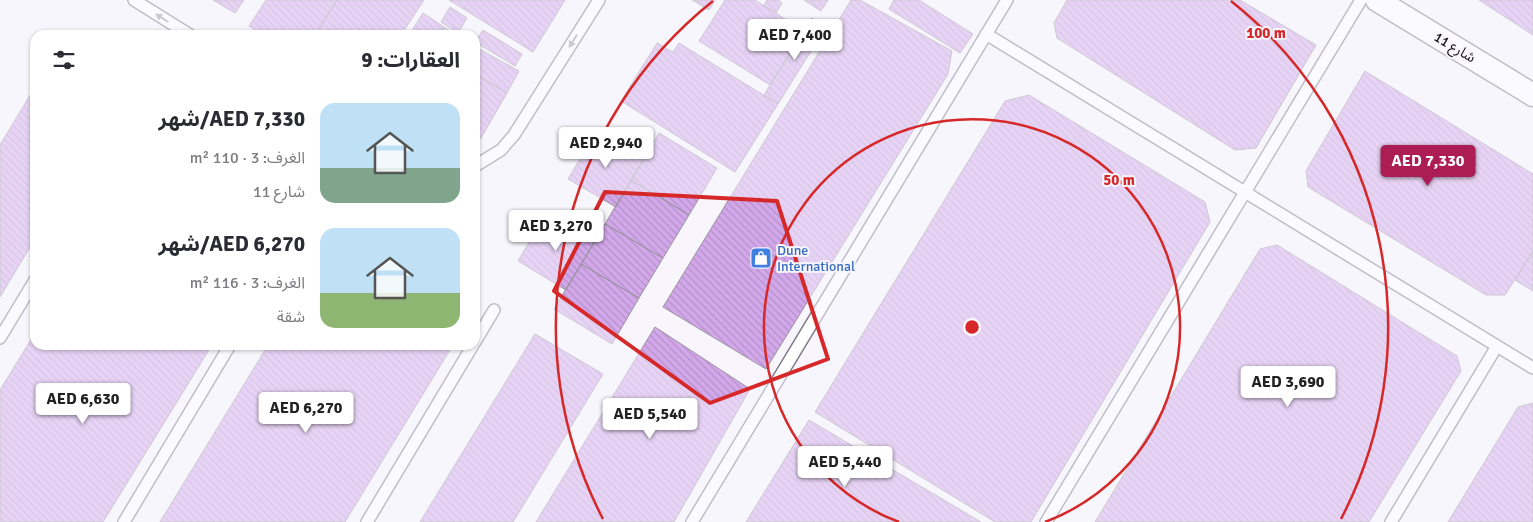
<!DOCTYPE html>
<html lang="ar">
<head>
<meta charset="utf-8">
<style>
  body { margin:0; font-family:Signika,"Noto Sans Arabic",sans-serif; background:#f2f2f3; color:#2b2b33; direction:rtl; height:100vh; display:flex; flex-direction:column; font-size:19px; white-space:nowrap }
  * { box-sizing:border-box; margin:0 }
  p { font-size:16px; color:#7c7c81 }
  .icon { flex:none; width:28px; height:28px; fill:none; stroke:currentColor; stroke-width:2; stroke-linecap:round; stroke-linejoin:round }
  .map { position:relative; flex:1; overflow:hidden; direction:ltr }
  .panel { position:absolute; left:30px; top:30px; width:450px; height:320px; display:flex; flex-direction:column; background:#fff; border-radius:15px; box-shadow:0 1px 4px #0004; direction:rtl }
  .panel>* { flex:none }
  .price { position:absolute; translate:-50% -42px; padding:0 11px; border-radius:5px; background:#fff; color:#222; font-size:16px; line-height:32px; filter:drop-shadow(0 1px 2px #0008) }
  .price::after { content:''; position:absolute; left:50%; top:30px; width:15px; height:11px; margin-left:-8px; background:inherit; clip-path:polygon(0 0,100% 0,50% 100%) }
  .price.current { background:#ac1d55; color:#fff }
  ul { padding:0; list-style:none }
  li { display:flex; align-items:center; gap:15px; height:125px; padding:0 20px }
  li span { display:grid; place-items:center; flex:none; width:140px; height:100px; border-radius:15px; color:#555 }
  li>.icon { margin-inline-start:auto }
  span .icon { width:60px; height:60px; fill:#fffc; stroke-width:1 }
  li b { font-size:21px }
  h2 { display:flex; justify-content:space-between; align-items:center; height:60px; padding:0 20px; font-size:21px }
  .map>svg:first-child { display:block }
  .building { fill:url(#building-back-hatch); stroke:#9a939e }
  .lines { fill:none; stroke-linecap:round; stroke-linejoin:round }
  .lane-casing { stroke:#7d7985; stroke-width:14 }
  .street-casing { stroke:#7d7985; stroke-width:25 }
  .lane { stroke:#fff; stroke-width:11 }
  .street { stroke:#fff; stroke-width:22 }
  .oneway { fill:#969598 }
  .marked { fill:none; stroke:#d62828; stroke-width:4; stroke-linejoin:round }
  .ring { fill:none; stroke:#d62828; stroke-width:2.5 }
  .labels { text-anchor:middle; stroke-width:4; stroke-linejoin:round; paint-order:stroke }
  .street-label { font-size:14px; fill:#161419; stroke:#f8f5fd }
  .shop-label { font-size:14px; fill:#366cbe; stroke:#f8f5fd; text-anchor:start }
  .centre { fill:#d62828; stroke:#f8f5fd; stroke-width:2.5 }
  .ring-label { font-size:15px; text-anchor:middle; font-weight:bold; fill:#d62828; stroke:#f8f5fd; stroke-width:4; stroke-linejoin:round; paint-order:stroke }
</style>
</head>
<body>
<div class="map">
<svg width="1533" height="522" viewBox="0 0 1533 522">
  <defs>
    <pattern id="building-back-hatch" width="6" height="6" patternUnits="userSpaceOnUse" patternTransform="scale(1.25)"><rect width="6" height="6" fill="#d2a8ea"/><path d="M-1 5l2 2M0 0l6 6M5-1l2 2" fill="none" stroke="#b490c8"/></pattern>
  </defs>
  <rect width="100%" height="100%" fill="#f8f5fd"/>
  <path class="building" d="M213 0H244L235 13Z
    M266 0H337L315 35H264L249 26Z
    M337 0H424L401 35H315Z
    M449 0H565L533 52Z
    M692 0H715L709 10Z
    M725 0H755L804 31 770 85 699 41Z
    M767 0H778L782 3 776 13 764 6Z
    M804 0H828L821 11Z
    M851 0H860L952 51 948 74 766 369 663 307Z
    M894 0H919L973 34 960 53 889 9Z
    M1067 0H1240L1316 45 1256 148 1235 150 1057 38 1054 23Z
    M1479 0H1533V35Z
    M450 7 467 18 458 33 441 22Z
    M423 13 444 27 439 35H409Z
    M812 18 826 27 778 104 764 95Z
    M444 27 457 35H439Z
    M483 30 522 54 515 66 475 42Z
    M657 43 673 52 679 43 778 104 735 172 621 101Z
    M476 47 519 71 507 93 475 74Z
    M1365 71 1533 174V251L1505 295H1486L1308 187 1306 171Z
    M475 74 507 93 481 138 475 139Z
    M35 87V239L0 297V145Z
    M1029 95 1205 202 1210 222 1031 522H995L815 412 1005 101Z
    M597 131 644 159 616 207 568 179Z
    M659 133 717 168 689 215 631 180Z
    M631 180 689 215 663 258 605 224Z
    M546 214 594 243 566 290 518 261Z
    M605 224 663 258 639 298 581 264Z
    M1277 245 1457 356 1461 371 1369 522H1095L1260 249Z
    M1533 251V291L1515 280Z
    M581 264 639 298 612 344 554 309Z
    M475 299 480 302 475 309Z
    M655 327 750 389 674 522H536Z
    M35 333V345H212L103 522H0V390Z
    M535 334 603 374 513 522H420Z
    M268 345H453L345 522H160Z
    M1533 403V522H1448L1518 407Z
    M809 420 981 522H746Z"/>
  <g class="lines">
    <g class="lane-casing">
      <path id="lane" d="M134 0 190 35
        M986 34 1533 368
        M475 166 501 150 514 135 599 0
        M0 338 35 280
        M475 342 494 310
        M124 522 230 345
        M367 522 473 345
        M692 522 1007 0
        M1046 522 1361 0
        M1391 522 1497 346"/>
    </g>
    <g class="street-casing">
      <path id="street" d="M1377 0 1533 95"/>
    </g>
    <use href="#lane" class="lane"/>
    <use href="#street" class="street"/>
  </g>
  <defs><path id="oneway-solid" d="M-6-.8H1V-3.2L6.5 0L1 3.2V.8H-6Z" transform="scale(1.25)"/></defs>
  <g class="oneway">
    <use href="#oneway-solid" transform="translate(162 18) rotate(-148)"/>
    <use href="#oneway-solid" transform="translate(573 41) rotate(122)"/>
  </g>
  <path d="M0 0H1533V522H0ZM605 192 777 201 828 359 710 403 554 291Z" fill="#f8f5fd" fill-opacity=".55" fill-rule="evenodd"/>
  <path class="marked" d="M605 192 777 201 828 359 710 403 554 291Z"/>
  <g class="ring">
    <path d="M899 522A208 208 0 1 1 1045 522"/>
    <path d="M603 519A416 416 0 0 1 713 1M1231 1A416 416 0 0 1 1341 519"/>
  </g>
  <defs>
    <g id="shop-square" transform="scale(1.125)"><rect x="-9" y="-9" width="18" height="18" rx="4" fill="#3f7fe0" stroke="#f8f5fd"/><path d="M-5-2.5h2.3a2.7 3.5 0 0 1 5.4 0H5L5.5 6h-11ZM-1.5-2.5h3a1.5 2.3 0 0 0-3 0Z" fill="#fff"/></g>
  </defs>
  <g fill-rule="evenodd">
    <use href="#shop-square" x="761" y="258"/>
  </g>
  <g class="labels">
    <g class="street-label">
      <text transform="translate(1455 47) rotate(31)" y="5">شارع 11</text>
    </g>
    <g class="shop-label">
      <text x="777" y="255">Dune<tspan x="777" dy="16">International</tspan></text>
    </g>
  </g>
  <circle cx="972" cy="327" r="8" class="centre"/>
  <g class="ring-label">
    <text x="1266" y="38">100 m</text>
    <text x="1119" y="185">50 m</text>
  </g>
</svg>
<b class="price" style="left:795px;top:61px">AED 7,400</b>
<b class="price" style="left:606px;top:169px">AED 2,940</b>
<b class="price current" style="left:1428px;top:187px">AED 7,330</b>
<b class="price" style="left:556px;top:252px">AED 3,270</b>
<b class="price" style="left:1288px;top:408px">AED 3,690</b>
<b class="price" style="left:83px;top:425px">AED 6,630</b>
<b class="price" style="left:306px;top:434px">AED 6,270</b>
<b class="price" style="left:650px;top:440px">AED 5,540</b>
<b class="price" style="left:845px;top:488px">AED 5,440</b>
<section class="panel">
<h2>العقارات: 9<svg class="icon" aria-label="filters" viewBox="0 0 24 24"><path d="M4 7h16M4 17h16"/><circle cx="9" cy="7" r="2"/><circle cx="15" cy="17" r="2"/></svg></h2>
<ul>
<li><span style="background:linear-gradient(#bfe0f5 65%,#7fa58c 0)"><svg class="icon" aria-label="home" viewBox="0 0 24 24"><path d="M3 11l9-7 9 7M6 9v11h12V9"/></svg></span><div><b>AED 7,330/شهر</b><p>الغرف: 3 · 110 m²</p><p>شارع 11</p></div></li>
<li><span style="background:linear-gradient(#bfe0f5 65%,#8fb573 0)"><svg class="icon" aria-label="home" viewBox="0 0 24 24"><path d="M3 11l9-7 9 7M6 9v11h12V9"/></svg></span><div><b>AED 6,270/شهر</b><p>الغرف: 3 · 116 m²</p><p>شقة</p></div></li>
</ul>
</section>
</div>
</body>
</html>
